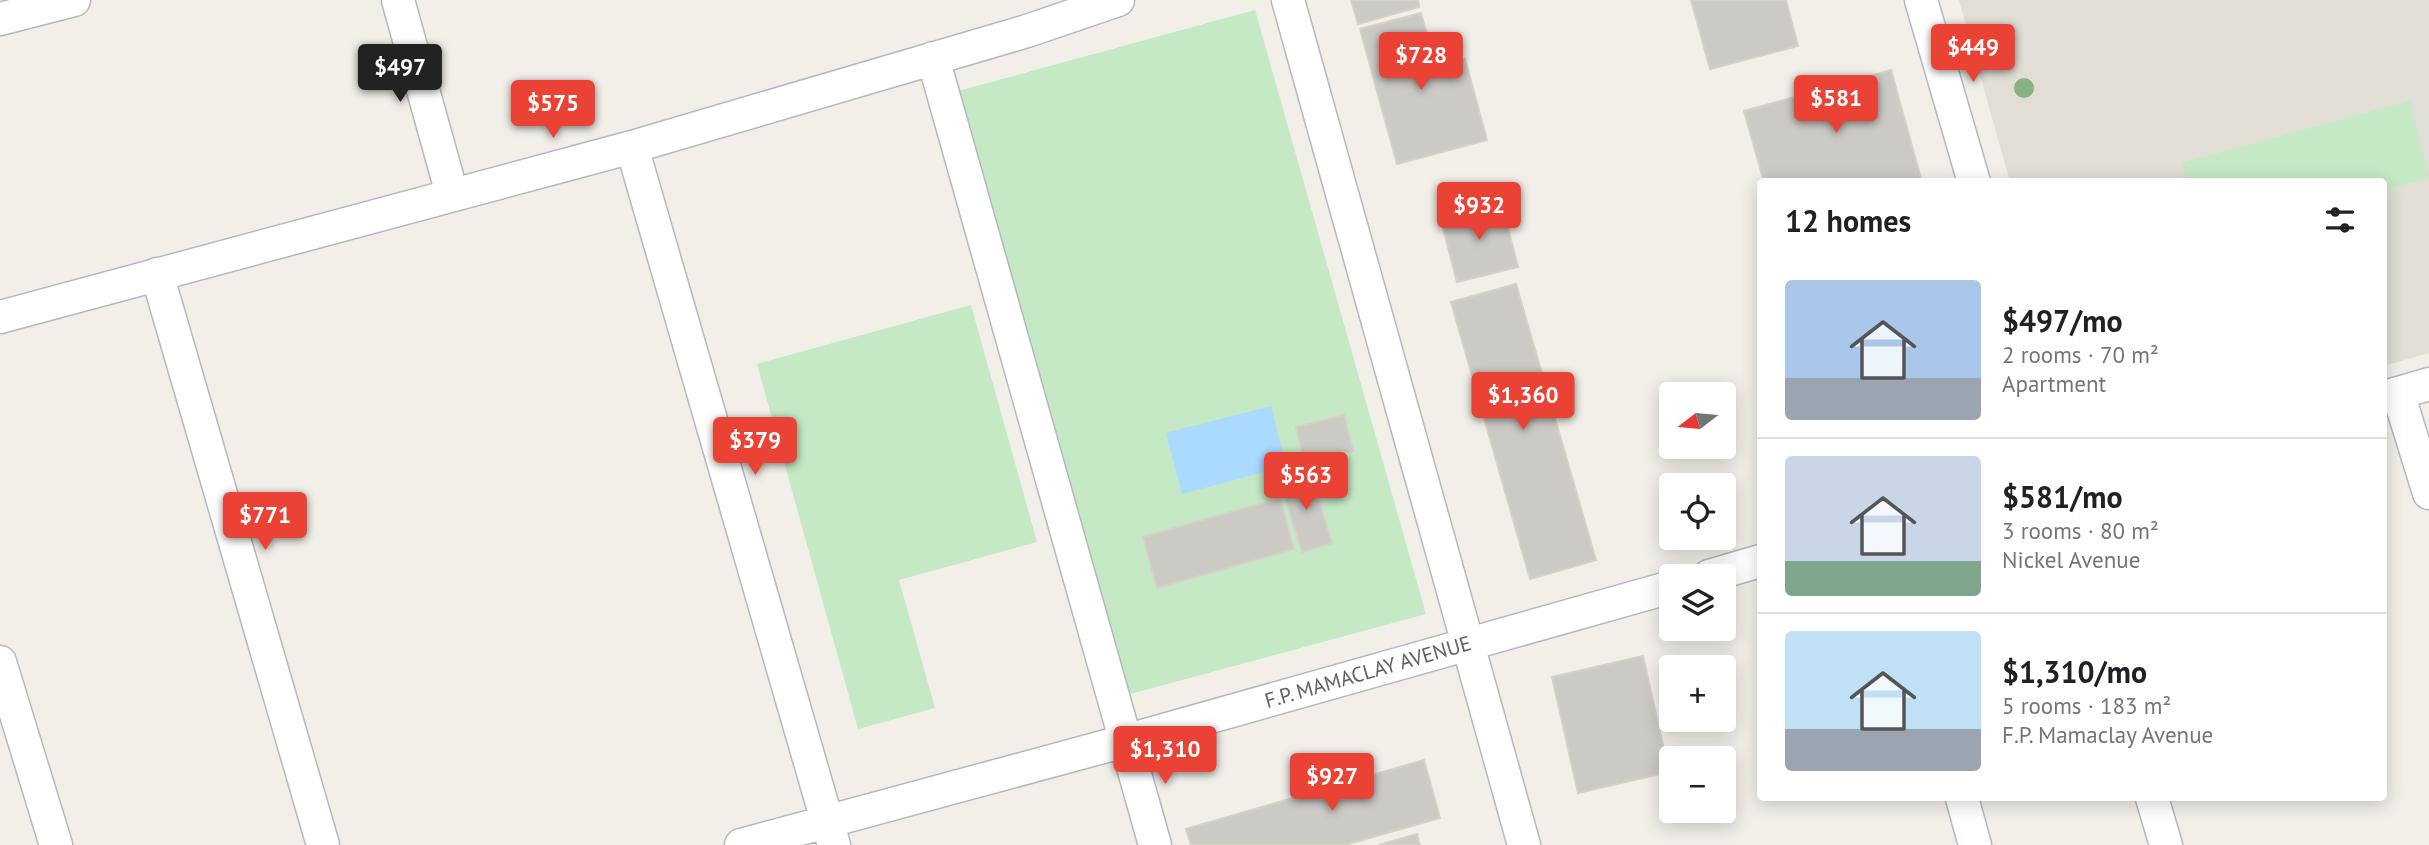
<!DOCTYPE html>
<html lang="en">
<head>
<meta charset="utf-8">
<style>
  body { margin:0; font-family:"PT Sans",sans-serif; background:#f2f2f2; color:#202124; height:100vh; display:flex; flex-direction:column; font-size:26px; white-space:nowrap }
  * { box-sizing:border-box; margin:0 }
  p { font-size:23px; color:#757577 }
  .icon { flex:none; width:38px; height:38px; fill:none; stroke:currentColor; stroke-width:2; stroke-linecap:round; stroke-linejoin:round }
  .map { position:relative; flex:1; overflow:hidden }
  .side { position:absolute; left:1757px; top:178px; width:630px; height:623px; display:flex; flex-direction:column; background:#fff; border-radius:7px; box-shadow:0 4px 18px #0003 }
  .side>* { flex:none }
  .needle { width:46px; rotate:254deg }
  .controls { position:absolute; left:1659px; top:382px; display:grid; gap:14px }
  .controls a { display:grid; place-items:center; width:77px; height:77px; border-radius:7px; background:#fff; box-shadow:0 4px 18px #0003; font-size:35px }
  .price { position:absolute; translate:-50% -60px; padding:0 16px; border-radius:7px; background:#ea4335; color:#fff; font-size:23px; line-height:46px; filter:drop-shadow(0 2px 4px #0008) }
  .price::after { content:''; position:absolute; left:50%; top:42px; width:21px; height:16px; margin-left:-10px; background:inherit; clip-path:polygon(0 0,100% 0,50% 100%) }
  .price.selected { background:#222; color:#fff }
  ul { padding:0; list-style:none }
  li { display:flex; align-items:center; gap:21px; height:175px; padding:0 28px }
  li+li { border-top:2px solid #e0e0e0 }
  li span { display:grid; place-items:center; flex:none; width:196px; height:140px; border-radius:7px; color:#555 }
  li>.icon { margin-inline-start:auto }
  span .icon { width:84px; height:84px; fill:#fffc; stroke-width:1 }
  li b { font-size:30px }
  h2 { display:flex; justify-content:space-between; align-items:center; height:84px; padding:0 28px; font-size:30px }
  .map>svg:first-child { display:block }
  .education { fill:#e1ded6 }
  .green { fill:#c5e8c5 }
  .water { fill:#aadaff }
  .building { fill:#cccac5; stroke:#d6d1c6; stroke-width:2 }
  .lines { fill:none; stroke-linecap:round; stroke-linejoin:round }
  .minor-casing { stroke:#b5b8bc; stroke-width:35 }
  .minor { stroke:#fff; stroke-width:32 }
  .tree { fill:#89b387 }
  .labels { text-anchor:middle; stroke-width:5; stroke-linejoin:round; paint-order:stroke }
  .street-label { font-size:21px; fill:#5f6368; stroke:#fff }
</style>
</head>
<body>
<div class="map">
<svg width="2429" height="845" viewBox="0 0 2429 845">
  <rect width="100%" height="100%" fill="#f1efe8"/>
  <path class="education" d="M1959 0H2429V353L2384 366V182H2010Z"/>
  <path class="green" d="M1255 10 1426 614 1119 697 958 91Z
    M2410 101 2429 178 2384 190V182H2187L2182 163Z
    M971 305 1037 542 899 580 935 708 858 729 757 364Z"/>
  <path class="water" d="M1271 406 1286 466 1182 494 1166 433Z"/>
  <path class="building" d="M1351 0H1418L1419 7 1358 24Z
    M1691 0H1786L1798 46 1710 69Z
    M1421 13 1436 67 1465 59 1487 140 1397 164 1360 29Z
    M1891 70 1922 182H1764L1744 111Z
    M1501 201 1518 267 1457 282 1440 216Z
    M1516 284 1596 560 1530 579 1451 302Z
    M1344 415 1353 451 1305 464 1296 427Z
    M1310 472 1332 543 1302 552 1280 481Z
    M1280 498 1294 549 1157 588 1143 537Z
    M1643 656 1669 772 1578 793 1552 677Z
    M1424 760 1440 818 1345 845H1191L1186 829Z
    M1417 834 1420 845H1379Z"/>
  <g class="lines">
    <g class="minor-casing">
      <path id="minor" d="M398 0 452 194
        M1288 0 1524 845
        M1921 0 1974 182
        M0 19 74 0
        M933 58 1155 845
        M632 147 834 845
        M157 274 323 845
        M0 317 632 147 1027 31 1118 0
        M2398 393 2429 493
        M2384 397 2429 384
        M1709 576 1760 561
        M0 662 56 845
        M1962 798 1975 845
        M2152 798 2166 845
        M741 845 1125 741 1671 587"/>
    </g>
    <use href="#minor" class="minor"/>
  </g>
  <circle class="tree" cx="2024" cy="88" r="10"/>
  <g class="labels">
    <g class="street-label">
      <text transform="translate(1368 672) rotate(-16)" y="7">F.P. MAMACLAY AVENUE</text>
    </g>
  </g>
</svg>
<div class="controls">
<a><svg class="needle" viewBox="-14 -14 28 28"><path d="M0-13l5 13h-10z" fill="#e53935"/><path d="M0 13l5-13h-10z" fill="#757577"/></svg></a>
<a><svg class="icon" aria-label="locate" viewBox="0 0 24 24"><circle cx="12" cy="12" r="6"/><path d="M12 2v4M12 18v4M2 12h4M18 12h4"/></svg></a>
<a><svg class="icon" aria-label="layers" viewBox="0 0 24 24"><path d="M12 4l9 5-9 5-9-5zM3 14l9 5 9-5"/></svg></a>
<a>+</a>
<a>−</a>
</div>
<b class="price" style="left:1973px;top:84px">$449</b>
<b class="price" style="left:1421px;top:92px">$728</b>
<b class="price selected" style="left:400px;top:104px">$497</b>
<b class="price" style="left:1836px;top:135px">$581</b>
<b class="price" style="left:553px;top:140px">$575</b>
<b class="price" style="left:1479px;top:242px">$932</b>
<b class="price" style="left:1523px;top:432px">$1,360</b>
<b class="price" style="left:755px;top:477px">$379</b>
<b class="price" style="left:1306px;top:512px">$563</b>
<b class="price" style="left:265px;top:552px">$771</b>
<b class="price" style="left:1165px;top:786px">$1,310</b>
<b class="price" style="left:1332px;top:813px">$927</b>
<section class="side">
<h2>12 homes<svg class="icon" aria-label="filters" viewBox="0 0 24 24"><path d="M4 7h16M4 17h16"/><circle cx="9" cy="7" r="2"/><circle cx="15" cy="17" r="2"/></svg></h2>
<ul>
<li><span style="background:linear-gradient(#a9c7e8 70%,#9aa5b1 0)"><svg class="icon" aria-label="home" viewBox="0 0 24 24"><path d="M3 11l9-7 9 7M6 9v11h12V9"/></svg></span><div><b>$497/mo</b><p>2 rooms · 70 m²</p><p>Apartment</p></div></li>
<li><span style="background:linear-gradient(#c9d6e8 75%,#7fa58c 0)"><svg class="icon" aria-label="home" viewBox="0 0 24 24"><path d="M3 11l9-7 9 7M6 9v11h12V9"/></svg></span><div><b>$581/mo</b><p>3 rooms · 80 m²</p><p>Nickel Avenue</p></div></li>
<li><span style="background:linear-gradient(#bfe0f5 70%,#9aa5b1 0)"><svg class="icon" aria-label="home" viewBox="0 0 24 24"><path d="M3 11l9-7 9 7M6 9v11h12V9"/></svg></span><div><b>$1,310/mo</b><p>5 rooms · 183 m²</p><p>F.P. Mamaclay Avenue</p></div></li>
</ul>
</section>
</div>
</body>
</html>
